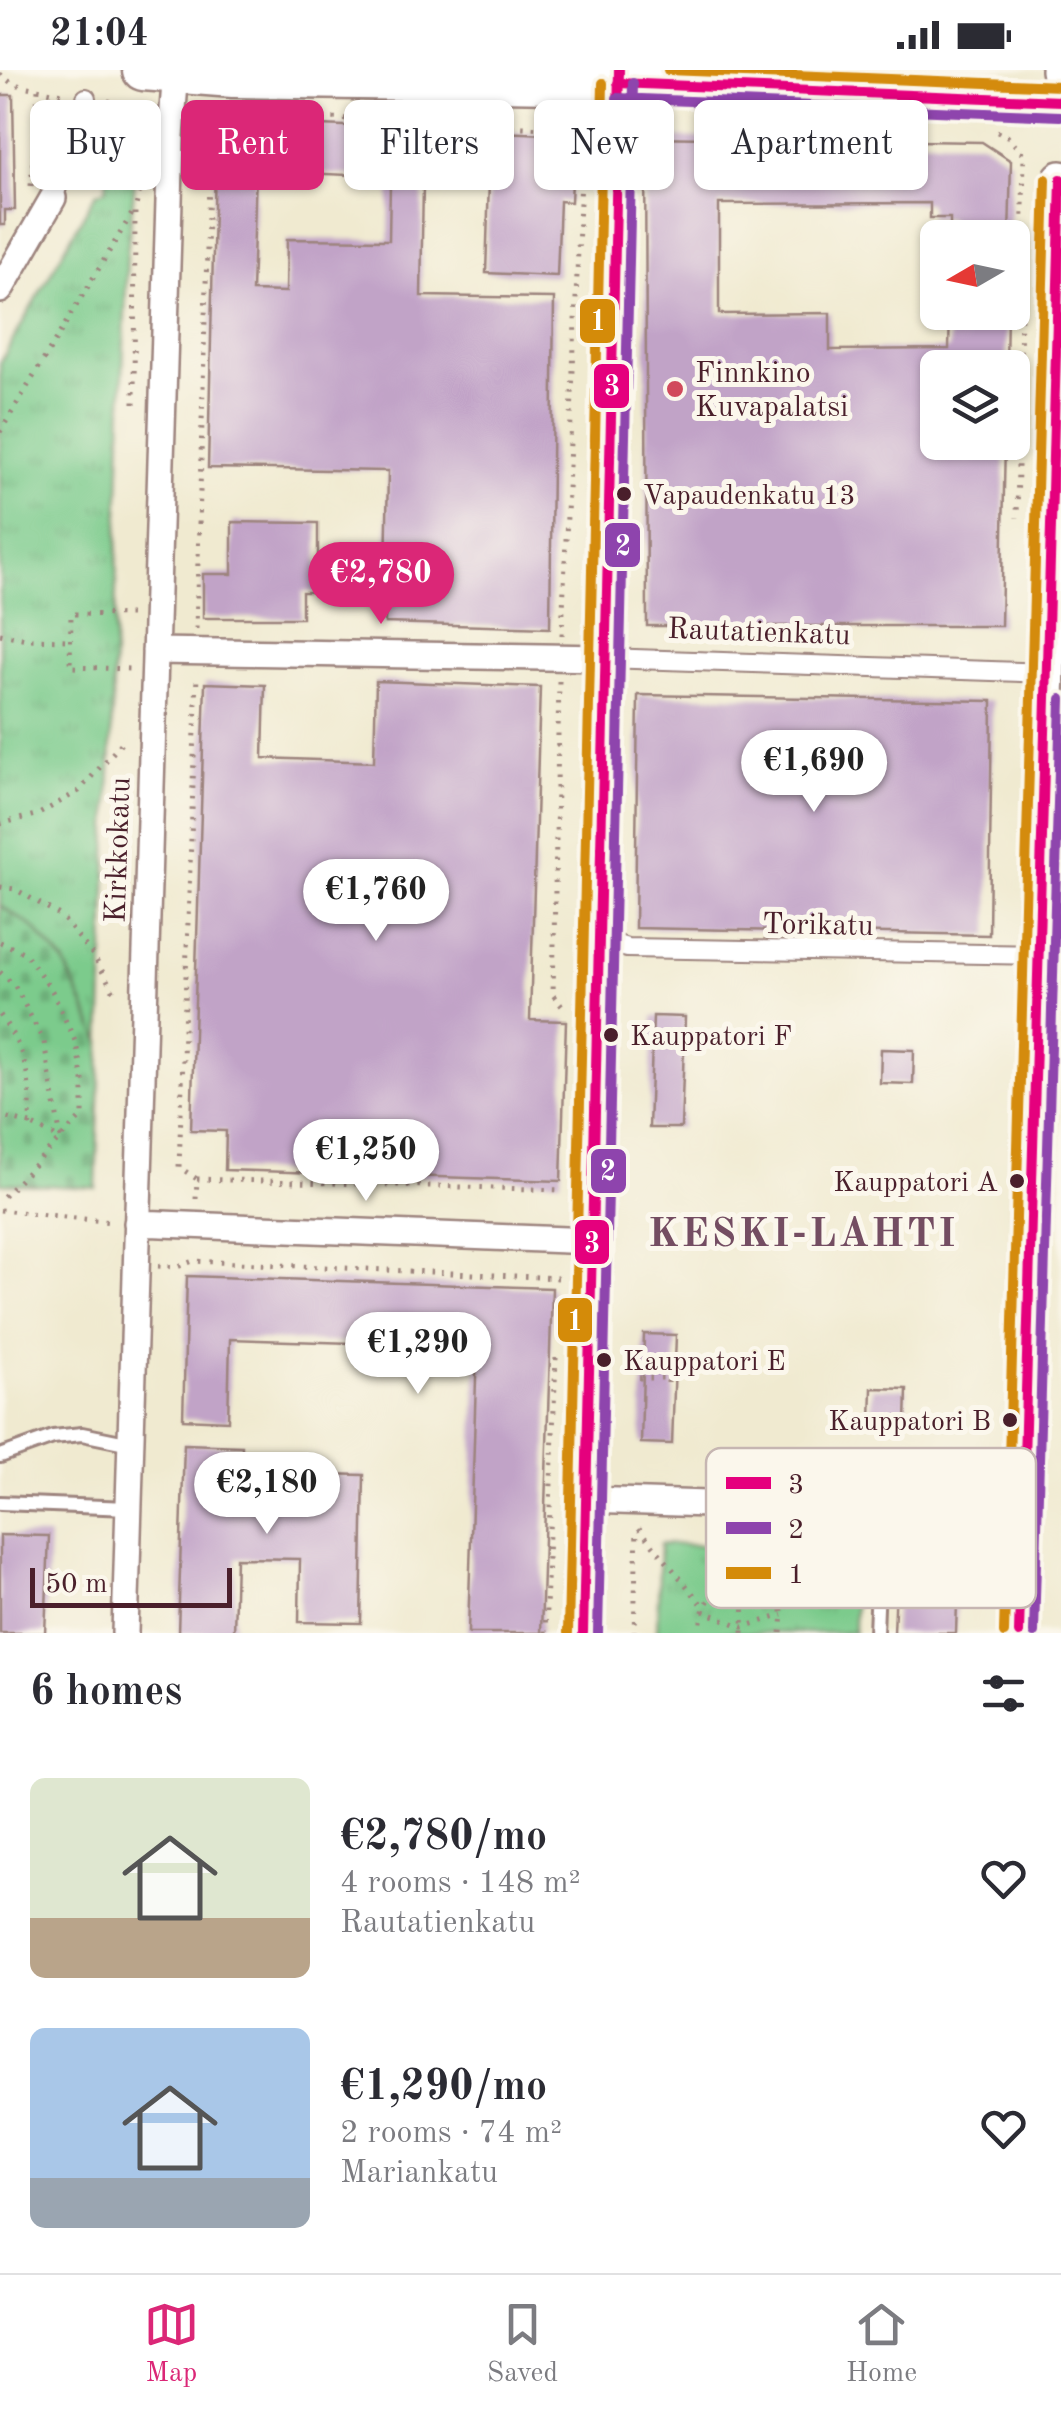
<!DOCTYPE html>
<html lang="en">
<head>
<meta charset="utf-8">
<style>
  body { margin:0; font-family:"Old Standard TT",serif; background:#f7f7f7; color:#2b2b33; height:100vh; display:flex; flex-direction:column; font-size:38px; white-space:nowrap }
  * { box-sizing:border-box; margin:0 }
  p { font-size:32px; color:#7c7c81 }
  .icon { flex:none; width:55px; height:55px; fill:none; stroke:currentColor; stroke-width:2; stroke-linecap:round; stroke-linejoin:round }
  .map { position:relative; height:1563px; overflow:hidden }
  .panel { display:flex; flex-direction:column; background:#fff; flex:1 }
  .panel>* { flex:none }
  .guide { position:absolute; left:30px; top:30px; width:1002px; height:90px; display:flex; gap:20px }
  .needle { width:65px; rotate:261deg }
  .buttons { position:absolute; left:920px; top:150px; display:grid; gap:20px }
  .buttons a { display:grid; place-items:center; width:110px; height:110px; border-radius:15px; background:#fff; box-shadow:0 2px 8px #0004; font-size:50px }
  .scale { position:absolute; left:30px; bottom:25px; width:202px; box-sizing:border-box; padding-left:10px; border:5px solid #4a1f2b; border-top:0; font-size:28px; line-height:35px; white-space:nowrap; color:#4a1f2b; -webkit-text-stroke:8px #fbf7ec; paint-order:stroke }
  .price { position:absolute; translate:-50% -85px; padding:0 22px; border-radius:35px; background:#fff; color:#222; font-size:32px; line-height:65px; filter:drop-shadow(0 2px 5px #0008) }
  .price::after { content:''; position:absolute; left:50%; top:60px; width:30px; height:22px; margin-left:-15px; background:inherit; clip-path:polygon(0 0,100% 0,50% 100%) }
  .price.current { background:#db2777; color:#fff }
  ul { padding:0; list-style:none }
  li { display:flex; align-items:center; gap:30px; height:250px; padding:0 30px }
  li span { display:grid; place-items:center; flex:none; width:280px; height:200px; border-radius:15px; color:#555 }
  li>.icon { margin-inline-start:auto }
  span .icon { width:120px; height:120px; fill:#fffc; stroke-width:1 }
  li b { font-size:42px }
  h2 { display:flex; justify-content:space-between; align-items:center; height:120px; padding:0 30px; font-size:42px }
  .chip { padding:0 35px; border-radius:15px; background:#fff; box-shadow:0 2px 8px #0004; font-size:35px; line-height:90px }
  .chip.current { background:#db2777; color:#fff }
  .status { display:flex; justify-content:space-between; align-items:center; height:70px; padding:0 50px; background:#fff; direction:ltr }
  .status svg { height:28px; fill:currentColor }
  .menu { display:flex; justify-content:space-around; align-items:center; height:140px; border-top:2px solid #e1e1e2; background:#fff; font-size:28px; color:#7c7c81 }
  .menu a { display:grid; justify-items:center; gap:5px }
  .menu .current { color:#db2777 }
  .map>svg:first-child { display:block }
  .cemetery { fill:url(#cemetery-stones); stroke:#63755c; stroke-width:2.5 }
  .park { fill:url(#park-tufts); stroke:#63755c; stroke-width:2.5 }
  .building { fill:#c1a3c7 }
  .lines { fill:none; stroke-linecap:round; stroke-linejoin:round }
  .service-casing { stroke:#9d847e; stroke-width:18 }
  .pedestrian-casing { stroke:#9d847e; stroke-width:22 }
  .minor-casing { stroke:#9d847e; stroke-width:30 }
  .secondary-casing { stroke:#9d847e; stroke-width:40 }
  .primary-casing { stroke:#9d847e; stroke-width:45 }
  .path { stroke:#9d847e; stroke-width:5; stroke-dasharray:2.5 8; stroke-linecap:butt }
  .service { stroke:#fff; stroke-width:12 }
  .pedestrian { stroke:#fff; stroke-width:18 }
  .minor { stroke:#fff; stroke-width:25 }
  .secondary { stroke:#fff; stroke-width:35 }
  .primary { stroke:#fff; stroke-width:40 }
  .bus-1-casing { stroke:#fbf7ec; stroke-width:18 }
  .bus-2-casing { stroke:#fbf7ec; stroke-width:18 }
  .bus-3-casing { stroke:#fbf7ec; stroke-width:18 }
  .bus-1 { stroke:#e5007d; stroke-width:10 }
  .bus-2 { stroke:#8e44ad; stroke-width:10 }
  .bus-3 { stroke:#d48b09; stroke-width:10 }
  .poi-dot { fill:#d1495b; stroke:#fbf7ec; stroke-width:4 }
  .bus-dot { fill:#4a1f2b; stroke:#fbf7ec; stroke-width:4 }
  .labels { text-anchor:middle; stroke-width:10; stroke-linejoin:round; paint-order:stroke }
  .bus-label { font-size:28px; fill:#4a1f2b; stroke:#fbf7ec; text-anchor:start }
  .poi-label { font-size:30px; fill:#4a1f2b; stroke:#fbf7ec; text-anchor:start }
  .street-label { font-size:30px; fill:#4a1f2b; stroke:#fbf7ec }
  .district-label { font-size:40px; font-weight:bold; letter-spacing:2.5px; fill:#744d62; stroke:#fbf7ec }
  .key { fill:#fbf7ec; stroke:#c6b6b2; stroke-width:2.5 }
  .key-label { font-size:28px; fill:#4a1f2b }
  .line-badge { stroke:#fbf7ec; stroke-width:4 }
  .badge-label { font-size:28px; text-anchor:middle; font-weight:bold; fill:#fff }
</style>
</head>
<body>
<div class="status"><b>21:04</b><svg viewBox="0 0 49 12"><path d="M0 12V9h3v3zM5 12V6h3v6zM10 12V3h3v9zM15 12V0h3v12zM26 1h20v11H26zM47 4h2v5h-2z"/></svg></div>
<div class="map">
<svg width="1061" height="1563" viewBox="0 0 1061 1563">
  <defs>
    <pattern id="cemetery-stones" width="16" height="16" patternUnits="userSpaceOnUse" patternTransform="scale(2.5)"><rect width="16" height="16" fill="#7ccb8c"/><path d="M2 7V4a2 2 0 0 1 4 0v3zM10 15v-3a2 2 0 0 1 4 0v3z" fill="#6dae79"/></pattern>
    <pattern id="park-tufts" width="24" height="20" patternUnits="userSpaceOnUse" patternTransform="scale(2.5)"><rect width="24" height="20" fill="#7ccb8c"/><path d="M3 7l-1-3M5 7V3M7 7l1-3M15 17l-1-3M17 17v-4M19 17l1-3" fill="none" stroke="#6dae79"/></pattern>
  </defs>
  <rect width="100%" height="100%" fill="#fbf7ec"/>
  <filter id="ink" filterUnits="userSpaceOnUse"><feTurbulence type="fractalNoise" baseFrequency=".01" numOctaves="2"/><feDisplacementMap in="SourceGraphic" scale="20" xChannelSelector="R" yChannelSelector="G"/><feConvolveMatrix kernelMatrix="1 2 1 2 8 2 1 2 1" color-interpolation-filters="sRGB"/></filter>
  <filter id="wash" filterUnits="userSpaceOnUse"><feTurbulence type="fractalNoise" baseFrequency=".0048" numOctaves="4" result="noise"/><feDisplacementMap in="SourceGraphic" scale="40" xChannelSelector="R" yChannelSelector="G"/><feGaussianBlur stdDeviation="2.25" result="paint"/><feColorMatrix in="noise" values="0 0 0 0 0 0 0 0 0 0 0 0 0 0 0 0 0 1.4 0 .05"/><feComposite in="paint" operator="in"/></filter>
  <g filter="url(#wash)">
    <rect width="100%" height="100%" fill="#f0ead0"/>
    <path class="cemetery" d="M0 835 34 858 64 892 101 973 96 1118 0 1113Z"/>
    <path class="park" d="M112 45C129 46 135 47 140 64L127 184 101 973 64 892 34 858 0 835V293L96 123 106 119Z
      M818 1471 866 1472 865 1487 855 1494 854 1563H657L660 1474 817 1479Z"/>
    <g id="blocks">
      <path class="building" d="M0 25H13L15 140H5V155H0Z
        M216 51 574 65 571 132 560 131 557 206 486 203 489 111 256 101 252 221 286 222 287 169 389 170 390 113H423L421 226 554 228 550 558 385 553 388 401 208 398Z
        M645 67 982 72 1011 91 1009 168H950V148H930V133L719 134V244L830 243V280L949 279 950 242H1007L1006 298H938V372H1005L1001 556H647Z
        M232 452 318 453V522H302V548H203V504H232Z
        M376 611 540 617 530 950 566 951 561 1111 225 1100 226 1061 191 1060 205 613 265 615 263 688 374 692Z
        M638 625 992 631 989 865 635 858Z
        M653 946 685 947 681 1058H649Z
        M881 979 914 980 913 1014 880 1013Z
        M187 1206 552 1218 541 1563H468L477 1277 230 1269 228 1351 183 1349Z
        M644 1264 676 1265 672 1374 641 1373Z
        M872 1318 907 1319 906 1353 871 1351Z
        M184 1374 242 1376 241 1402 364 1405 361 1553 299 1552 300 1489 236 1488 234 1563H178Z
        M0 1465 49 1466 45 1563H0Z
        M898 1468 959 1470 956 1563H894Z"/>
    </g>
  </g>
  <g filter="url(#ink)">
    <use href="#blocks" fill-opacity="0" stroke="#9d847e" stroke-width="2.5"/>
    <g class="lines">
      <g class="service-casing">
        <path id="service" d="M0 1386 53 1367 82 1364 131 1374
          M0 1433 129 1438
          M876 1563 881 1439"/>
      </g>
      <g class="pedestrian-casing">
        <path id="pedestrian" d="M53 128 84 47 86 28
          M605 588 1051 603
          M599 869 627 878 1038 885"/>
      </g>
      <g class="minor-casing">
        <path id="minor" d="M0 220 53 128
          M155 581 605 588
          M137 1153 592 1171
          M587 1430 974 1443 1022 1442
          M125 1563 171 66 176 0"/>
      </g>
      <g class="secondary-casing">
        <path id="secondary" d="M1059 0 1061 10
          M583 1563 619 0
          M1019 1563 1061 109"/>
      </g>
      <g class="primary-casing">
        <path id="primary" d="M143 0 233 7 618 13 1061 31"/>
      </g>
      <path class="path" d="M0 4 13 14 67 25
        M108 31 151 39
        M197 42 590 60
        M997 62 1007 66 1024 85 1017 448
        M31 116 38 19
        M134 334 135 140 141 116
        M0 362 133 142
        M130 545 71 544 70 597 132 599
        M196 559 211 42
        M0 564 27 569 70 570
        M562 565 583 59
        M559 611 553 925 565 940
        M0 754 39 744 79 721 125 669
        M0 817 15 819 61 846 93 885 117 927
        M0 872 25 883 52 921 76 973 83 1010V1045L0 1130
        M0 902 15 916 44 972 61 1069 30 1054
        M0 945C27 983 31 1008 30 1054L0 1046
        M197 1109 563 1120
        M196 1129 197 1109 179 1097 197 605
        M0 1140 112 1152
        M158 1196 177 1197 193 1191 559 1208
        M639 1308H668V1318
        M639 1458 704 1537
        M703 1541 743 1557 783 1545
        M545 1563 556 1288
        M634 1563 637 1458
        M701 1563C696 1514 750 1500 780 1533
        M743 1563 745 1461
        M781 1563 783 1545 780 1533 847 1464"/>
      <use href="#service" class="service"/>
      <use href="#pedestrian" class="pedestrian"/>
      <use href="#minor" class="minor"/>
      <use href="#secondary" class="secondary"/>
      <use href="#primary" class="primary"/>
      <g class="bus-1-casing">
        <path id="bus-1" d="M618 13 1061 31
          M583 1563 619 0
          M1019 1563 1061 109"/>
      </g>
      <g class="bus-2-casing">
        <path id="bus-2" d="M617 28 1060 46
          M598 1563 633 13
          M1034 1563 1061 629"/>
      </g>
      <g class="bus-3-casing">
        <path id="bus-3" d="M668 0 1061 16
          M568 1563 603 13
          M1004 1563 1046 109"/>
      </g>
      <use href="#bus-1" class="bus-1"/>
      <use href="#bus-2" class="bus-2"/>
      <use href="#bus-3" class="bus-3"/>
    </g>
  </g>
  <circle class="poi-dot" cx="675" cy="319" r="10"/>
  <g class="bus-dot">
    <circle cx="624" cy="424" r="9"/>
    <circle cx="611" cy="965" r="9"/>
    <circle cx="1017" cy="1111" r="9"/>
    <circle cx="604" cy="1290" r="9"/>
    <circle cx="1010" cy="1350" r="9"/>
  </g>
  <g class="labels">
    <g class="bus-label">
      <text x="643" y="434">Vapaudenkatu 13</text>
      <text x="630" y="975">Kauppatori F</text>
      <text x="998" y="1121" text-anchor="end">Kauppatori A</text>
      <text x="623" y="1300">Kauppatori E</text>
      <text x="991" y="1360" text-anchor="end">Kauppatori B</text>
    </g>
    <g class="poi-label">
      <text x="695" y="312">Finnkino<tspan x="695" dy="34">Kuvapalatsi</tspan></text>
    </g>
    <g class="street-label">
      <text transform="translate(759 561) rotate(2)" y="10">Rautatienkatu</text>
      <text transform="translate(117 780) rotate(-88)" y="10">Kirkkokatu</text>
      <text transform="translate(818 854) rotate(1)" y="10">Torikatu</text>
    </g>
    <g class="district-label">
      <text x="803" y="1176">KESKI-LAHTI</text>
    </g>
  </g>
  <rect x="706" y="1378" width="330" height="160" rx="15" class="key"/>
  <rect x="726" y="1407" width="45" height="12" fill="#e5007d"/>
  <rect x="726" y="1452" width="45" height="12" fill="#8e44ad"/>
  <rect x="726" y="1497" width="45" height="12" fill="#d48b09"/>
  <g class="key-label">
    <text x="788" y="1423">3</text>
    <text x="788" y="1468">2</text>
    <text x="788" y="1513">1</text>
  </g>
  <g class="line-badge">
    <rect x="578" y="227" width="39" height="48" rx="10" fill="#d48b09"/>
    <rect x="592" y="292" width="39" height="48" rx="10" fill="#e5007d"/>
    <rect x="603" y="451" width="39" height="48" rx="10" fill="#8e44ad"/>
    <rect x="589" y="1077" width="39" height="48" rx="10" fill="#8e44ad"/>
    <rect x="573" y="1148" width="38" height="48" rx="10" fill="#e5007d"/>
    <rect x="556" y="1226" width="38" height="48" rx="10" fill="#d48b09"/>
  </g>
  <g class="badge-label">
    <text x="598" y="260">1</text>
    <text x="612" y="325">3</text>
    <text x="623" y="485">2</text>
    <text x="608" y="1110">2</text>
    <text x="592" y="1182">3</text>
    <text x="575" y="1260">1</text>
  </g>
</svg>
<div class="buttons">
<a><svg class="needle" viewBox="-14 -14 28 28"><path d="M0-13l5 13h-10z" fill="#e53935"/><path d="M0 13l5-13h-10z" fill="#7c7c81"/></svg></a>
<a><svg class="icon" aria-label="layers" viewBox="0 0 24 24"><path d="M12 4l9 5-9 5-9-5zM3 14l9 5 9-5"/></svg></a>
</div>
<div class="scale">50 m</div>
<b class="price current" style="left:381px;top:557px">€2,780</b>
<b class="price" style="left:814px;top:745px">€1,690</b>
<b class="price" style="left:376px;top:874px">€1,760</b>
<b class="price" style="left:366px;top:1134px">€1,250</b>
<b class="price" style="left:418px;top:1327px">€1,290</b>
<b class="price" style="left:267px;top:1467px">€2,180</b>
<div class="guide">
<a class="chip">Buy</a>
<a class="chip current">Rent</a>
<a class="chip">Filters</a>
<a class="chip">New</a>
<a class="chip">Apartment</a>
</div>
</div>
<section class="panel">
<h2>6 homes<svg class="icon" aria-label="filters" viewBox="0 0 24 24"><path d="M4 7h16M4 17h16"/><circle cx="9" cy="7" r="2"/><circle cx="15" cy="17" r="2"/></svg></h2>
<ul>
<li><span style="background:linear-gradient(#dfe7d0 70%,#b9a48a 0)"><svg class="icon" aria-label="home" viewBox="0 0 24 24"><path d="M3 11l9-7 9 7M6 9v11h12V9"/></svg></span><div><b>€2,780/mo</b><p>4 rooms · 148 m²</p><p>Rautatienkatu</p></div><svg class="icon" aria-label="heart" viewBox="0 0 24 24"><path d="M12 20l-8-8c-3-5 5-10 8-4 3-6 11-1 8 4z"/></svg></li>
<li><span style="background:linear-gradient(#a9c7e8 75%,#9aa5b1 0)"><svg class="icon" aria-label="home" viewBox="0 0 24 24"><path d="M3 11l9-7 9 7M6 9v11h12V9"/></svg></span><div><b>€1,290/mo</b><p>2 rooms · 74 m²</p><p>Mariankatu</p></div><svg class="icon" aria-label="heart" viewBox="0 0 24 24"><path d="M12 20l-8-8c-3-5 5-10 8-4 3-6 11-1 8 4z"/></svg></li>
</ul>
</section>
<nav class="menu">
<a class="current"><svg class="icon" aria-label="map" viewBox="0 0 24 24"><path d="M3 6l6-2 6 2 6-2v14l-6 2-6-2-6 2zM9 4v14M15 6v14"/></svg>Map</a>
<a><svg class="icon" aria-label="saved" viewBox="0 0 24 24"><path d="M7 4h10v16l-5-4-5 4z"/></svg>Saved</a>
<a><svg class="icon" aria-label="home" viewBox="0 0 24 24"><path d="M3 11l9-7 9 7M6 9v11h12V9"/></svg>Home</a>
</nav>
</body>
</html>
